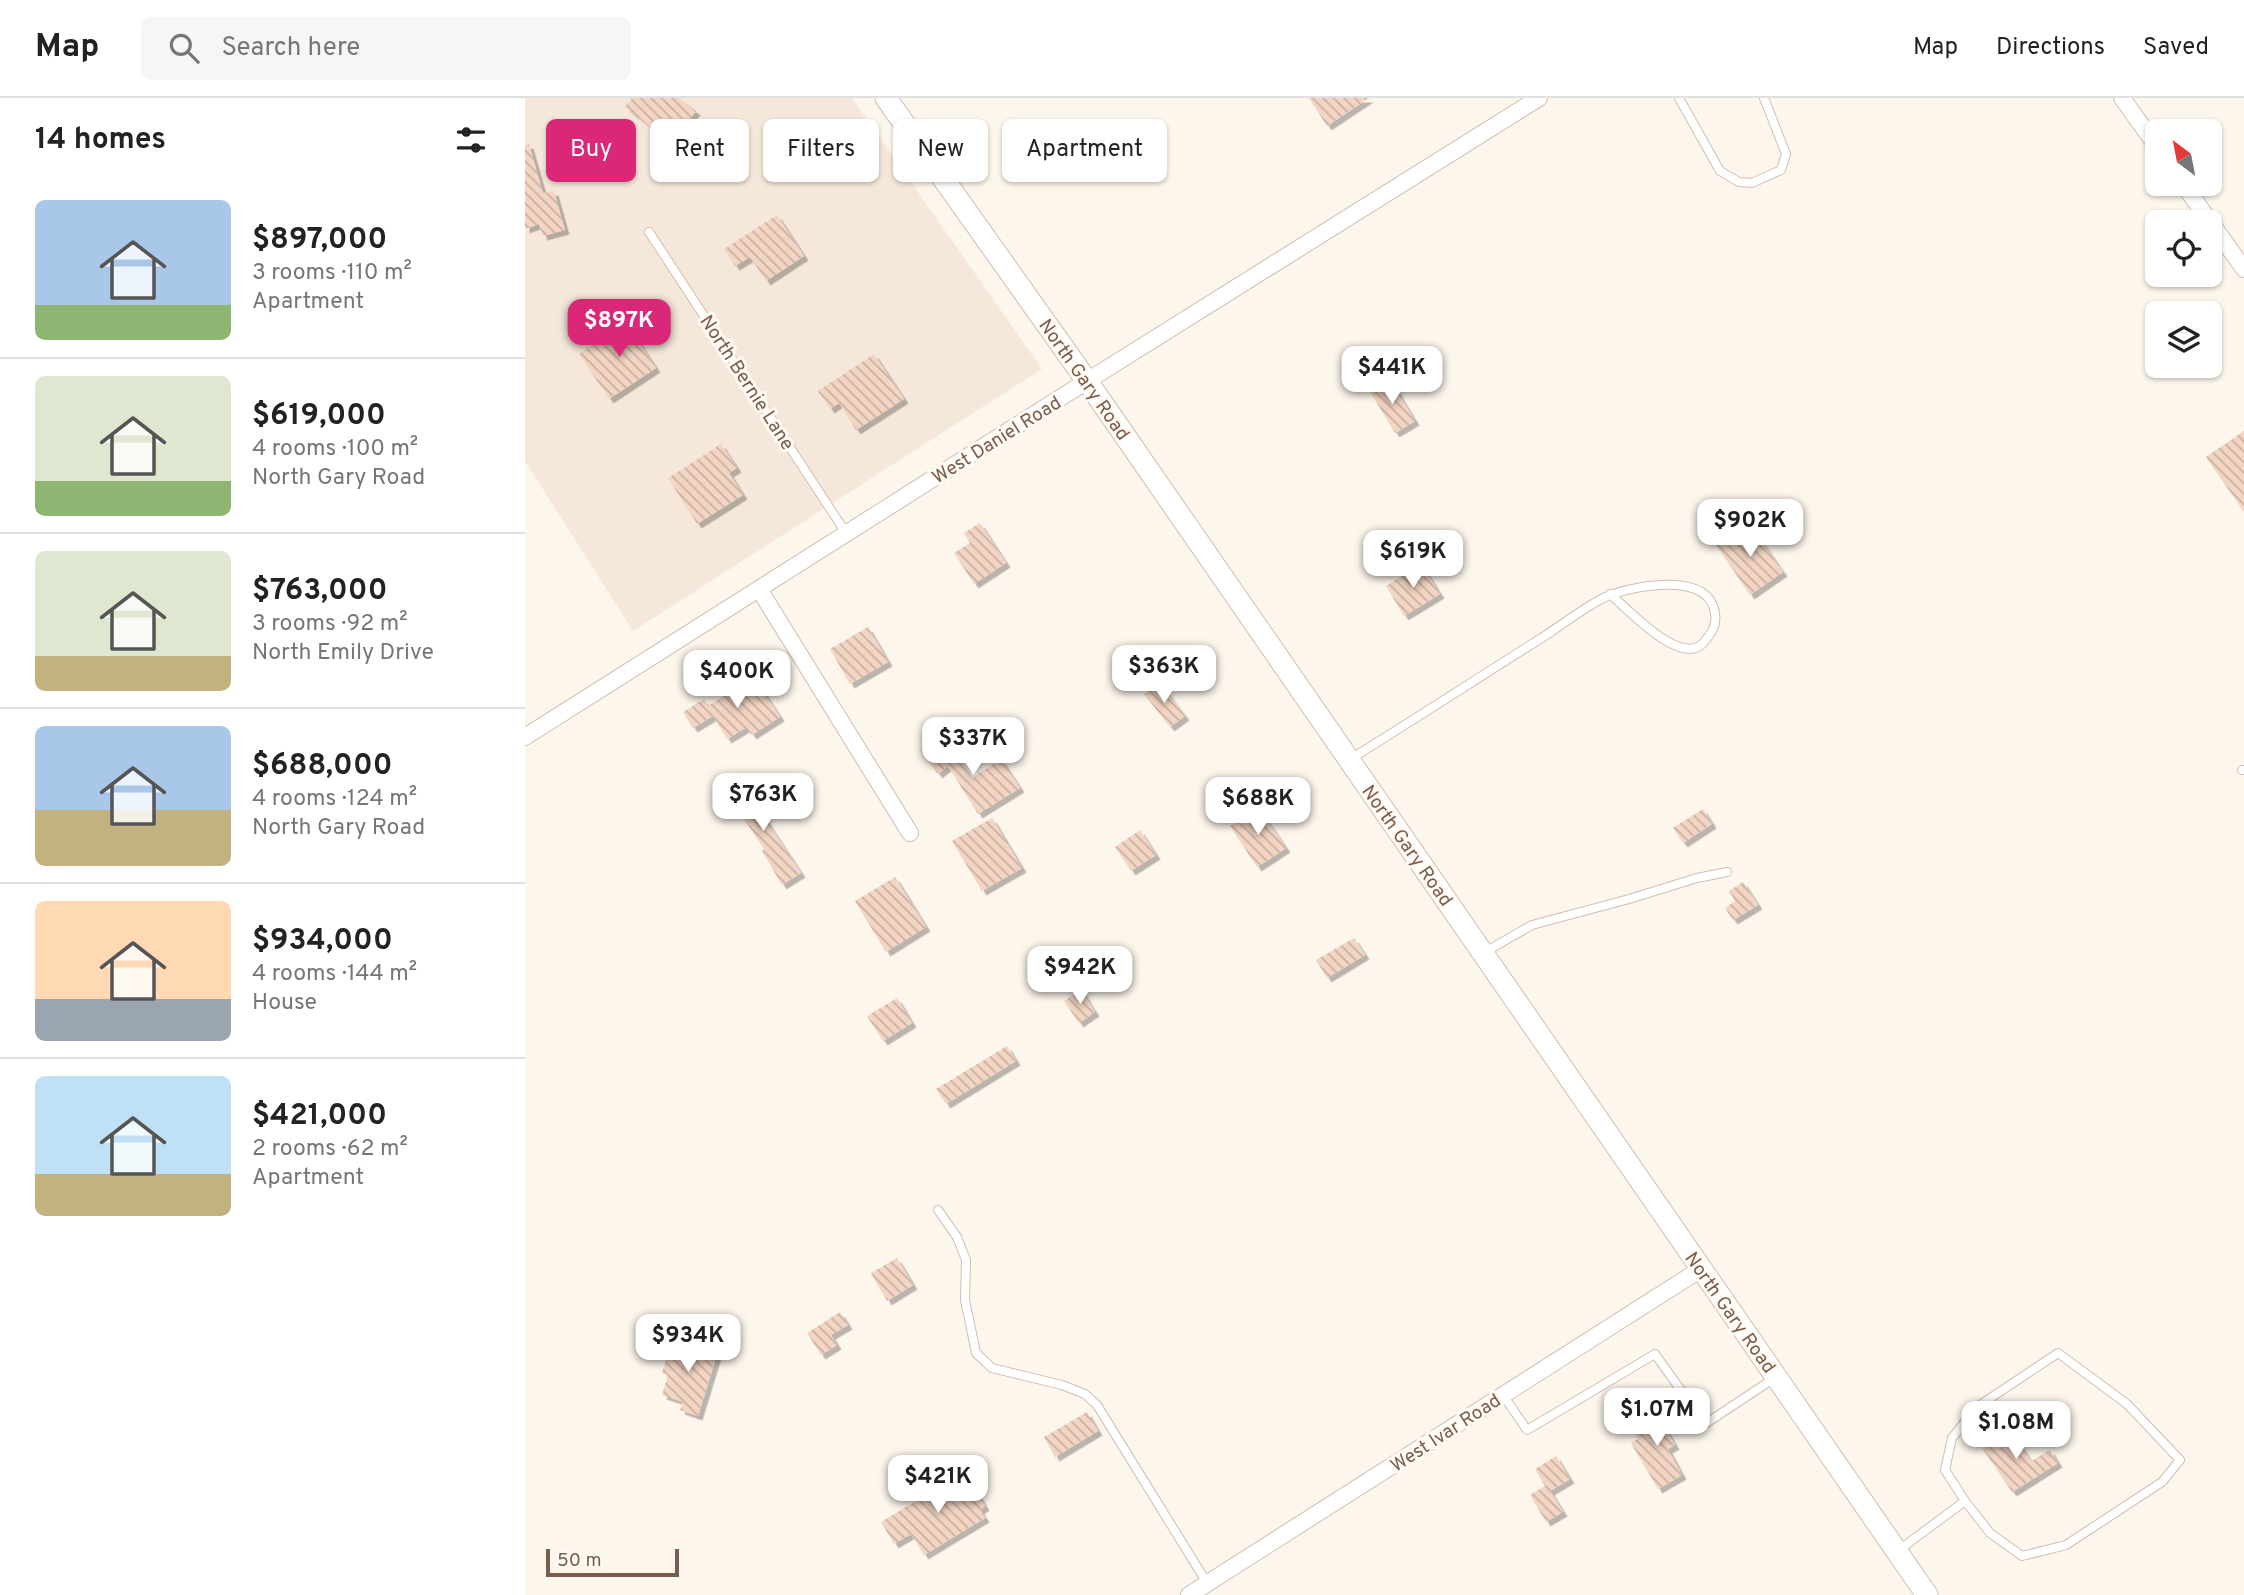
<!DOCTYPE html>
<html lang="en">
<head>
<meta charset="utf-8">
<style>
  body { margin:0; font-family:Overpass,sans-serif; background:#f6f6f6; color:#222; height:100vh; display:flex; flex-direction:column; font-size:26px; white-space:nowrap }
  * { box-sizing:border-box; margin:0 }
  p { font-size:23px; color:#767676 }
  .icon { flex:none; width:38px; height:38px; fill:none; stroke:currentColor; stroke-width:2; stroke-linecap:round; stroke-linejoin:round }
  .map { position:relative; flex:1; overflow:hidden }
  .sheet { display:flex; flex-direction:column; background:#fff; width:525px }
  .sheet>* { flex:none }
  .top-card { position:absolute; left:21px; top:21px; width:665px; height:63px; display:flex; gap:14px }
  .needle { width:46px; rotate:328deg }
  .controls { position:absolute; left:1620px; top:21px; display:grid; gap:14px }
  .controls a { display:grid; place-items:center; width:77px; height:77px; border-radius:10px; background:#fff; box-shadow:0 2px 5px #0004; font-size:35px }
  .scale { position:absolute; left:21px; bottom:18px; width:133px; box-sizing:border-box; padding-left:7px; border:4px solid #7a5c4d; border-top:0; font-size:19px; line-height:24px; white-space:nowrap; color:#7a5c4d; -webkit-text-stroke:5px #fffaf3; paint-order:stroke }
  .price { position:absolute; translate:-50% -60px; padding:0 16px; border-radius:14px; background:#fff; color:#222; font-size:23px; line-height:46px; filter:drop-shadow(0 2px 4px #0008) }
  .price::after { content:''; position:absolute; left:50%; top:42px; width:21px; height:16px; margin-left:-10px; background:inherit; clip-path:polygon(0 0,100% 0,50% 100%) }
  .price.on { background:#db2777; color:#fff }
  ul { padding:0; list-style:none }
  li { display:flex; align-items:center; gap:21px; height:175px; padding:0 35px }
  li+li { border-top:2px solid #e0e0e0 }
  li span { display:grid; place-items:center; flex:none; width:196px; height:140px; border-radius:10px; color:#555 }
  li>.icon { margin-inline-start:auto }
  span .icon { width:84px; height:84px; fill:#fffc; stroke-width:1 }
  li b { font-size:30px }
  h2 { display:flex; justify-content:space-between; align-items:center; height:84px; padding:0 35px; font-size:30px }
  .tag { padding:0 24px; border-radius:10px; background:#fff; box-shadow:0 2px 5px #0004; font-size:24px; line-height:63px }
  .tag.on { background:#db2777; color:#fff }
  header { display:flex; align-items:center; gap:42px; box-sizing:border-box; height:98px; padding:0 35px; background:#fff; border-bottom:2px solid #e0e0e0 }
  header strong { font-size:33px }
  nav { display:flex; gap:38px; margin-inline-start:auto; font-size:24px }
  .search { width:490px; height:63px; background:#f6f6f6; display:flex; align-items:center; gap:18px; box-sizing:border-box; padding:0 24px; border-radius:10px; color:#767676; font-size:26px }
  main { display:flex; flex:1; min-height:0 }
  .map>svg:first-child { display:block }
  .residential { fill:#f5e8da }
  .building { fill:url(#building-back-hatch); filter:url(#shadow) }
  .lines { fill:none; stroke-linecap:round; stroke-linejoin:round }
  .service-casing { stroke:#d1beb0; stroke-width:10 }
  .minor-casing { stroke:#d1beb0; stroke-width:18 }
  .tertiary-casing { stroke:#d1beb0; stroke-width:23 }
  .service { stroke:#fff; stroke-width:8 }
  .minor { stroke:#fff; stroke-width:16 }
  .tertiary { stroke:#fff; stroke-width:21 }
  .labels { text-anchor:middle; stroke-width:6; stroke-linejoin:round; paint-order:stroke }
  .street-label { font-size:19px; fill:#7a5c4d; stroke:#fffaf3 }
</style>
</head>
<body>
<header>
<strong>Map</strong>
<div class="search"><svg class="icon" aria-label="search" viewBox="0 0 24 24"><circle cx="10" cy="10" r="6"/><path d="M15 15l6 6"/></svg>Search here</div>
<nav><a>Map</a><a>Directions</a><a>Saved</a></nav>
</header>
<main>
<section class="sheet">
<h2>14 homes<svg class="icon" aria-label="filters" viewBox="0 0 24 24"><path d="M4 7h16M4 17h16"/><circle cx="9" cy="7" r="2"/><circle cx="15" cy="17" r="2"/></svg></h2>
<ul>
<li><span style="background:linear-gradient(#a9c7e8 75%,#8fb573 0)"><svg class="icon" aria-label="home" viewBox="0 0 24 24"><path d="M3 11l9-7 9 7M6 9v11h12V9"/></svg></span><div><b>$897,000</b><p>3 rooms · 110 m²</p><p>Apartment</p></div></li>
<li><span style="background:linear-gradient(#dfe7d0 75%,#8fb573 0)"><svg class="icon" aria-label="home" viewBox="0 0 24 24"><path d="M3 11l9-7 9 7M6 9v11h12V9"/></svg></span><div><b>$619,000</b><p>4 rooms · 100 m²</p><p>North Gary Road</p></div></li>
<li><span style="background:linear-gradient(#dfe7d0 75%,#c2b280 0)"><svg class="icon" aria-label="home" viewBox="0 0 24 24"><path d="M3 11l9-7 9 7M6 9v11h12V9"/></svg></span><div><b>$763,000</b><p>3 rooms · 92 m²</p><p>North Emily Drive</p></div></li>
<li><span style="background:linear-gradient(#a9c7e8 60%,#c2b280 0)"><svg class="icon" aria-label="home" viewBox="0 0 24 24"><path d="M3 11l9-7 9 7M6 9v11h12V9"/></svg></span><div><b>$688,000</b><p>4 rooms · 124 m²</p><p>North Gary Road</p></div></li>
<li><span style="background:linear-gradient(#ffd9b3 70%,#9aa5b1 0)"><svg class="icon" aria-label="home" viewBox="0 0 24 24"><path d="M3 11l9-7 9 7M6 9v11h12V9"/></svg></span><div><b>$934,000</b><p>4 rooms · 144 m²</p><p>House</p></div></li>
<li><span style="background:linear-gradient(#bfe0f5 70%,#c2b280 0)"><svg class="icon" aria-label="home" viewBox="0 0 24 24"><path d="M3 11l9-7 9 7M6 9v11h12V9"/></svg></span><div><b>$421,000</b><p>2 rooms · 62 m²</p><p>Apartment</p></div></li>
</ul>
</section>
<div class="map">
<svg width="1719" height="1497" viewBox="0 0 1719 1497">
  <defs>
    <pattern id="building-back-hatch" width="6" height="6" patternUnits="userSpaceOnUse" patternTransform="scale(1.75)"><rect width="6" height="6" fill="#f3d5c3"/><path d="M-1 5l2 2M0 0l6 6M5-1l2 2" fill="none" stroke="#cab0a1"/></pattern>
    <filter id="shadow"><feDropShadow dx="4.5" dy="4.5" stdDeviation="0" flood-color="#0004"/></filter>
  </defs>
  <rect width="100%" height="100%" fill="#fdf6ec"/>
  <path class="residential" d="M0 0H327L517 271 108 533 0 363Z"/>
  <path class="building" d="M107 0H154L171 13 161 26 173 35 158 54 100 9Z
    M784 0H844L802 28Z
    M4 46 18 95 29 93 40 132 18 138 14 126 0 131V47Z
    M252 117 279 158 241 183 225 159 210 168 199 151Z
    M110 219 122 237 113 243 131 270 84 301 54 256Z
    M349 256 379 301 331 332 314 305 305 311 293 293Z
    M864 280 890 323 870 335 844 292Z
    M1719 333V414L1681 359Z
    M196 346 212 370 204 375 218 397 172 426 143 380Z
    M455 425 481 465 449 486 429 455 445 445 439 435Z
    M1224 425 1258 474 1225 497 1191 447Z
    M896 466 915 496 879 518 861 488Z
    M343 529 363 564 325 586 305 551Z
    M229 579 255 619 227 637 222 629 202 641 188 618 168 630 158 614 179 601 183 608Z
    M634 584 660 618 645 629 619 596Z
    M414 638 447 680 476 661 495 690 453 716 423 668 413 676 395 652Z
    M214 681 276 775 257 787 237 753 239 751 199 691Z
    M733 709 761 750 732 769 705 728Z
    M1178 711 1187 726 1158 745 1148 730Z
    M467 720 497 770 457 793 427 743Z
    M615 732 631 757 606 773 590 749Z
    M370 779 401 829 361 854 330 803Z
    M1218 784 1233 807 1208 822 1200 810 1210 803 1204 793Z
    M829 840 840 857 802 880 791 862Z
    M556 892 570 914 554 925 539 903Z
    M372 900 387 925 358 943 342 918Z
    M482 948 491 963 421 1006 411 991Z
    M372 1160 388 1187 362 1203 346 1175Z
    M315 1214 323 1227 306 1237 312 1247 296 1257 282 1235Z
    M148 1239 193 1253 173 1318 155 1312 158 1304 137 1297 143 1277 137 1275Z
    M1139 1307 1148 1323 1139 1328 1150 1347 1143 1351 1157 1377 1133 1391 1106 1345 1113 1341 1109 1334 1125 1324 1122 1318Z
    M562 1314 573 1333 530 1359 519 1339Z
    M1485 1332 1506 1363 1525 1352 1533 1365 1487 1394 1457 1350Z
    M1031 1358 1045 1381 1025 1393 1038 1414 1021 1424 1005 1397 1020 1388 1010 1371Z
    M439 1374 460 1408 455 1412 460 1420 399 1457 386 1436 369 1446 356 1424Z"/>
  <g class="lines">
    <g class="service-casing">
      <path id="service" d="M1154 0 1195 73 1214 84 1227 85 1256 72 1261 56 1239 0
        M124 134 321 435
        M827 660C890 621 953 580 1015 541 1033 530 1070 501 1088 496 1115 487 1184 474 1190 515 1192 528 1187 534 1180 543 1158 572 1104 512 1085 496
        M1717 672H1719
        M960 854 1007 827 1104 801 1172 780 1202 774
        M413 1112 432 1139 441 1162 440 1202 451 1255 467 1270 537 1287 560 1296 572 1307 682 1485
        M978 1297 1002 1332 1130 1256 1180 1326 1251 1279
        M1374 1452 1440 1403 1465 1435 1497 1458 1541 1447 1637 1384 1655 1362 1602 1306 1533 1255 1452 1309 1427 1340 1420 1372 1440 1403"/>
    </g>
    <g class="minor-casing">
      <path id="minor" d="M1597 0 1633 50
        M1658 86 1719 171
        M234 491 385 735
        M0 639 562 283 1014 0
        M664 1497 1176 1171"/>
    </g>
    <g class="tertiary-casing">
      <path id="tertiary" d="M361 0 562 283 1402 1497"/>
    </g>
    <use href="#service" class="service"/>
    <use href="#minor" class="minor"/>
    <use href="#tertiary" class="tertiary"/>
  </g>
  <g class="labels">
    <g class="street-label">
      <text transform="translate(560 281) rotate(55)" y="7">North Gary Road</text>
      <text transform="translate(223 284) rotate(57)" y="7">North Bernie Lane</text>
      <text transform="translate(471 341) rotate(-32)" y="7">West Daniel Road</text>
      <text transform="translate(883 747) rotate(55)" y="7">North Gary Road</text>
      <text transform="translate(1206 1214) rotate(55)" y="7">North Gary Road</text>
      <text transform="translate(920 1334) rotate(-33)" y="7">West Ivar Road</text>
    </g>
  </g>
</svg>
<div class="controls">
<a><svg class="needle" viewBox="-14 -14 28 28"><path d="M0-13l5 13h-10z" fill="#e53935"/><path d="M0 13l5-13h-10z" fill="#767676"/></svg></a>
<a><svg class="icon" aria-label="locate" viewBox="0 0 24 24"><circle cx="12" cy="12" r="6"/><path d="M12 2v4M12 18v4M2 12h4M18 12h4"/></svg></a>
<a><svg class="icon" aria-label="layers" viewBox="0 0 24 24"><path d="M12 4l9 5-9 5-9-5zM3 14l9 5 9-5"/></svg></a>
</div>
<div class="scale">50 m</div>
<b class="price on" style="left:94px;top:261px">$897K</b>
<b class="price" style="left:867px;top:308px">$441K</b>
<b class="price" style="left:1225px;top:461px">$902K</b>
<b class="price" style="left:888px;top:492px">$619K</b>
<b class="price" style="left:639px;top:607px">$363K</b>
<b class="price" style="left:212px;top:612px">$400K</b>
<b class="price" style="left:448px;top:679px">$337K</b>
<b class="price" style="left:238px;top:735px">$763K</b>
<b class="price" style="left:733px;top:739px">$688K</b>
<b class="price" style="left:555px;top:908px">$942K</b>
<b class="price" style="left:163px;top:1276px">$934K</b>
<b class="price" style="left:1132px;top:1350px">$1.07M</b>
<b class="price" style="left:1491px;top:1363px">$1.08M</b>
<b class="price" style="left:413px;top:1417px">$421K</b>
<div class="top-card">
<a class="tag on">Buy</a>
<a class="tag">Rent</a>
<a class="tag">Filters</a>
<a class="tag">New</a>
<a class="tag">Apartment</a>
</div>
</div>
</main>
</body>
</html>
